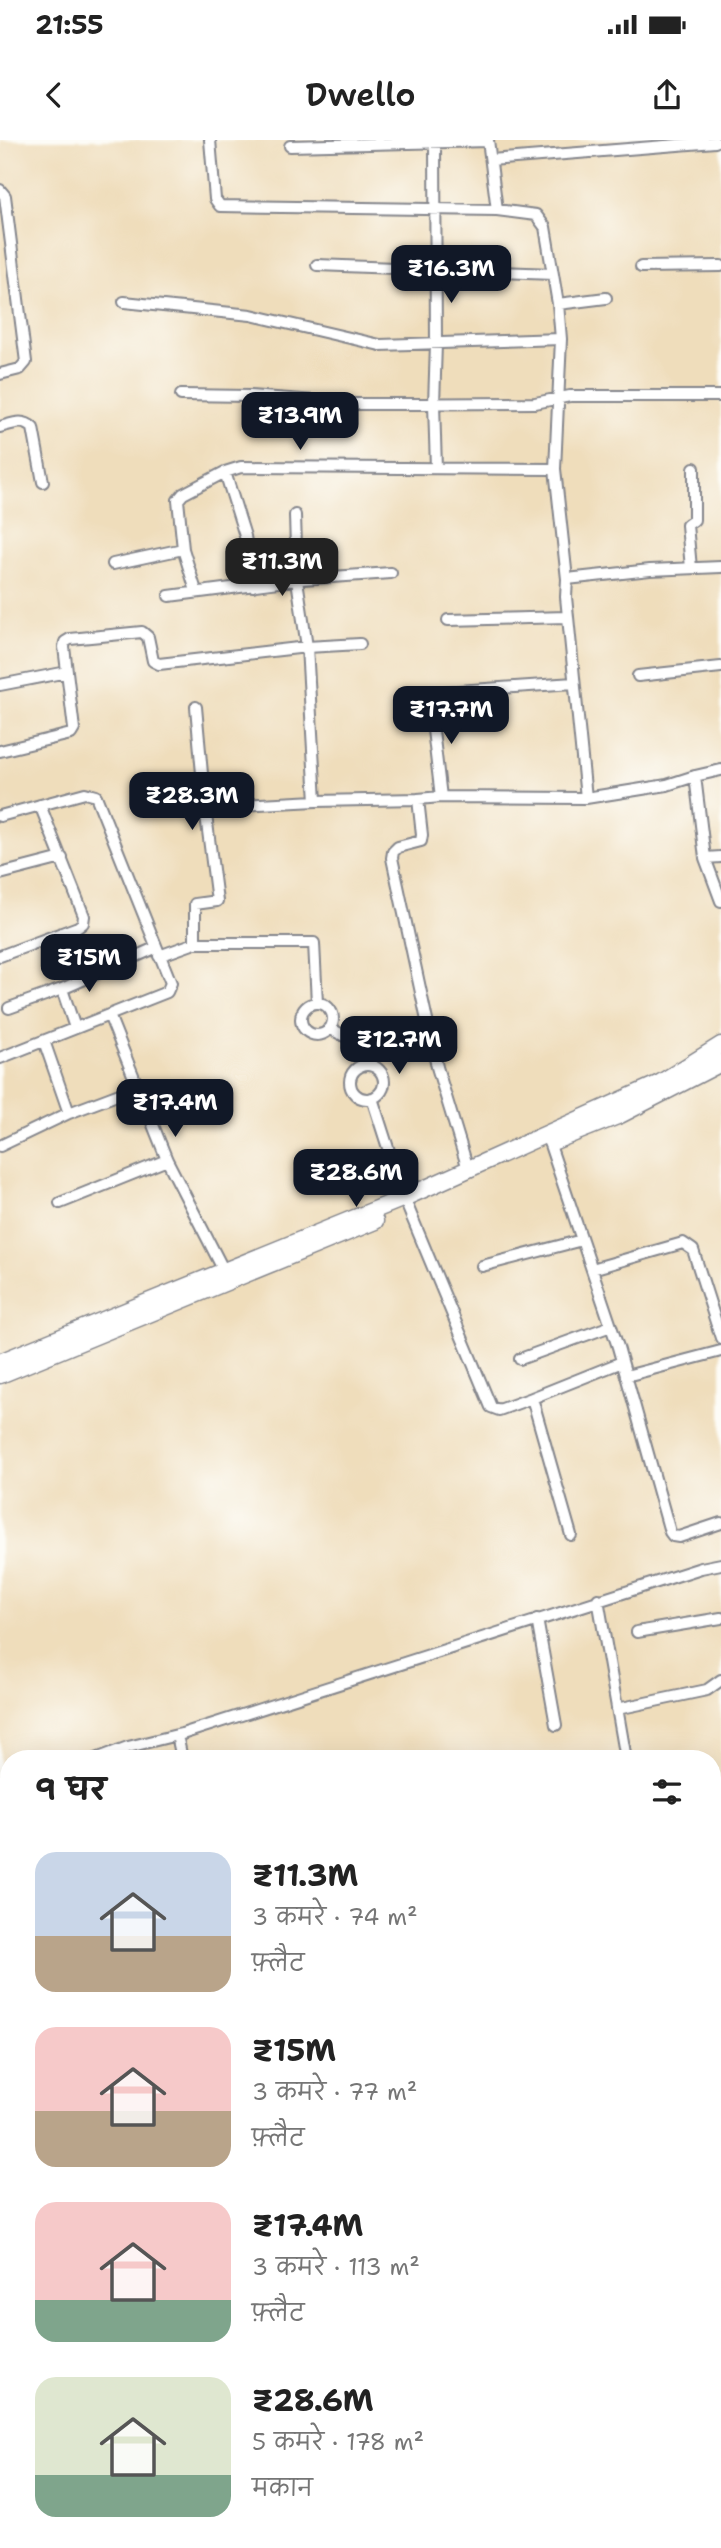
<!DOCTYPE html>
<html lang="hi">
<head>
<meta charset="utf-8">
<style>
  body { margin:0; font-family:"Shantell Sans","Playpen Sans Deva",sans-serif; background:#f2f2f2; color:#222; height:100vh; display:flex; flex-direction:column; font-size:26px; white-space:nowrap }
  * { box-sizing:border-box; margin:0 }
  p { font-size:23px; color:#767676 }
  .icon { flex:none; width:38px; height:38px; fill:none; stroke:currentColor; stroke-width:2; stroke-linecap:round; stroke-linejoin:round }
  .map { position:relative; flex:1; overflow:hidden }
  .details { position:absolute; left:0px; top:1610px; width:721px; height:798px; display:flex; flex-direction:column; background:#fff; border-radius:28px 28px 0 0; box-shadow:0 7px 28px #0002 }
  .details>* { flex:none }
  .price { position:absolute; translate:-50% -60px; padding:0 16px; border-radius:14px; background:#111827; color:#fff; font-size:23px; line-height:46px; filter:drop-shadow(0 2px 4px #0008) }
  .price::after { content:''; position:absolute; left:50%; top:42px; width:21px; height:16px; margin-left:-10px; background:inherit; clip-path:polygon(0 0,100% 0,50% 100%) }
  .price.current { background:#222; color:#fff }
  ul { padding:0; list-style:none }
  li { display:flex; align-items:center; gap:21px; height:175px; padding:0 35px }
  li span { display:grid; place-items:center; flex:none; width:196px; height:140px; border-radius:21px; color:#555 }
  li>.icon { margin-inline-start:auto }
  span .icon { width:84px; height:84px; fill:#fffc; stroke-width:1 }
  li b { font-size:30px }
  h2 { display:flex; justify-content:space-between; align-items:center; height:84px; padding:0 35px; font-size:30px }
  .status { display:flex; justify-content:space-between; align-items:center; height:49px; padding:0 35px; background:#fff; direction:ltr }
  .status svg { height:19px; fill:currentColor }
  header { display:flex; justify-content:space-between; align-items:center; height:91px; padding:0 35px; background:#fff; font-size:32px; font-weight:600 }
  .map>svg:first-child { display:block }
  .lines { fill:none; stroke-linecap:round; stroke-linejoin:round }
  .street-casing { stroke:#85868c; stroke-width:14 }
  .secondary-casing { stroke:#85868c; stroke-width:19 }
  .street { stroke:#fff; stroke-width:10 }
  .secondary { stroke:#fff; stroke-width:16 }
</style>
</head>
<body>
<div class="status"><b>21:55</b><svg viewBox="0 0 49 12"><path d="M0 12V9h3v3zM5 12V6h3v6zM10 12V3h3v9zM15 12V0h3v12zM26 1h20v11H26zM47 4h2v5h-2z"/></svg></div>
<header><svg class="icon" aria-label="back" viewBox="0 0 24 24"><path d="M15 5l-7 7 7 7"/></svg>Dwello<svg class="icon" aria-label="share" viewBox="0 0 24 24"><path d="M12 15V3M7 8l5-5 5 5M5 13v7h14v-7"/></svg></header>
<div class="map">
<svg width="721" height="2408" viewBox="0 0 721 2408">
  <rect width="100%" height="100%" fill="#fdfcf7"/>
  <filter id="ink" filterUnits="userSpaceOnUse"><feTurbulence type="fractalNoise" baseFrequency=".0143" numOctaves="2"/><feDisplacementMap in="SourceGraphic" scale="14" xChannelSelector="R" yChannelSelector="G"/><feConvolveMatrix kernelMatrix="1 2 1 2 8 2 1 2 1" color-interpolation-filters="sRGB"/></filter>
  <filter id="wash" filterUnits="userSpaceOnUse"><feTurbulence type="fractalNoise" baseFrequency=".00686" numOctaves="4" result="noise"/><feDisplacementMap in="SourceGraphic" scale="28" xChannelSelector="R" yChannelSelector="G"/><feGaussianBlur stdDeviation="1.57" result="paint"/><feColorMatrix in="noise" values="0 0 0 0 0 0 0 0 0 0 0 0 0 0 0 0 0 1.4 0 .05"/><feComposite in="paint" operator="in"/></filter>
  <g filter="url(#wash)">
    <rect width="100%" height="100%" fill="#efddbb"/>
  </g>
  <g filter="url(#ink)">
    <g class="lines">
      <g class="street-casing">
        <path id="street" d="M210 0 215 59 220 66 497 70
          M488 0 497 70 536 75 545 87 558 164 561 199 555 329 567 439
          M435 1 436 204 434 264 436 328
          M290 6 488 1
          M491 20 715 2
          M0 50 5 56 26 222 20 229 0 234
          M317 125 553 134
          M641 127 721 126
          M124 162 251 175 380 205 561 199
          M558 164 606 158
          M181 255 250 256 355 264 535 263 570 256H721
          M0 287C12 284 23 278 33 288L43 342
          M225 332 245 396 253 446
          M295 375 297 440 307 507 360 504
          M113 424 183 409
          M721 427 650 430 567 439 566 457 586 658 667 645 695 636 721 630
          M691 428 687 385 694 380V328
          M196 451 183 409 178 360 183 354 225 332 241 327 555 329
          M169 456 302 439 391 433
          M448 480 567 477
          M638 536 721 527
          M574 543 443 552 433 557 430 565 441 657 586 658
          M0 545 67 532
          M0 611 71 594 74 589 64 507 65 502 70 499 142 492 148 497 153 521 159 524 307 507 316 661 418 659 441 657
          M695 636 705 718 721 761
          M418 659 422 695 421 701 398 707 393 712 392 718 437 927 468 1029
          M205 667 316 661
          M0 676 85 653 96 656 171 843 167 852 0 918
          M705 718 721 717
          M0 734 62 718
          M195 803V764L217 761 205 667 196 567
          M0 816 78 787 83 783 84 776 40 665
          M159 816 195 803H314L317 863
          M62 849 75 888
          M301 879a16 16 0 1 1 32 0a16 16 0 1 1-32 0Z
          M9 868 62 849 155 808
          M109 875 167 1020 224 1131
          M329 888 356 902 366 924
          M44 901 69 973
          M350 942a17 17 0 1 1 34 0a17 17 0 1 1-34 0Z
          M372 958 404 1058 491 1267 499 1270 532 1258
          M547 996 618 1207 670 1392 673 1396 679 1397 721 1383
          M0 1006 69 973 138 947
          M60 1063 167 1020
          M482 1126 582 1100
          M592 1129 683 1103 693 1110 721 1198
          M520 1219 611 1186
          M626 1236 721 1211
          M571 1395 532 1258 622 1222
          M598 1459 626 1619
          M537 1479 556 1585
          M637 1492 721 1478
          M617 1569 707 1550 721 1540
          M96 1619 128 1607 177 1595
          M182 1619 177 1595 182 1594C355 1540 527 1482 701 1428L721 1424
          M0 1641H9
          M712 1698 721 1697
          M712 1751 721 1750
          M0 1752 9 1800
          M712 1858 721 1856
          M0 1860 9 1859
          M0 1941 9 1939
          M712 1949H721
          M0 2022 9 2020
          M712 2099 721 2098
          M107 2399 109 2408
          M367 2399 369 2408
          M697 2399 698 2408
          M0 2400 1 2408"/>
      </g>
      <g class="secondary-casing">
        <path id="secondary" d="M552 1002 620 975 721 923
          M0 1222 404 1058 660 943 721 905
          M0 1235 375 1081"/>
      </g>
      <use href="#street" class="street"/>
      <use href="#secondary" class="secondary"/>
    </g>
  </g>
</svg>
<b class="price" style="left:451px;top:165px">₹16.3M</b>
<b class="price" style="left:300px;top:312px">₹13.9M</b>
<b class="price current" style="left:282px;top:458px">₹11.3M</b>
<b class="price" style="left:451px;top:606px">₹17.7M</b>
<b class="price" style="left:192px;top:692px">₹28.3M</b>
<b class="price" style="left:89px;top:854px">₹15M</b>
<b class="price" style="left:399px;top:936px">₹12.7M</b>
<b class="price" style="left:175px;top:999px">₹17.4M</b>
<b class="price" style="left:356px;top:1069px">₹28.6M</b>
<section class="details">
<h2>9 घर<svg class="icon" aria-label="filters" viewBox="0 0 24 24"><path d="M4 7h16M4 17h16"/><circle cx="9" cy="7" r="2"/><circle cx="15" cy="17" r="2"/></svg></h2>
<ul>
<li><span style="background:linear-gradient(#c9d6e8 60%,#b9a48a 0)"><svg class="icon" aria-label="home" viewBox="0 0 24 24"><path d="M3 11l9-7 9 7M6 9v11h12V9"/></svg></span><div><b>₹11.3M</b><p>3 कमरे · 74 m²</p><p>फ़्लैट</p></div></li>
<li><span style="background:linear-gradient(#f6c9c9 60%,#b9a48a 0)"><svg class="icon" aria-label="home" viewBox="0 0 24 24"><path d="M3 11l9-7 9 7M6 9v11h12V9"/></svg></span><div><b>₹15M</b><p>3 कमरे · 77 m²</p><p>फ़्लैट</p></div></li>
<li><span style="background:linear-gradient(#f6c9c9 70%,#7fa58c 0)"><svg class="icon" aria-label="home" viewBox="0 0 24 24"><path d="M3 11l9-7 9 7M6 9v11h12V9"/></svg></span><div><b>₹17.4M</b><p>3 कमरे · 113 m²</p><p>फ़्लैट</p></div></li>
<li><span style="background:linear-gradient(#dfe7d0 70%,#7fa58c 0)"><svg class="icon" aria-label="home" viewBox="0 0 24 24"><path d="M3 11l9-7 9 7M6 9v11h12V9"/></svg></span><div><b>₹28.6M</b><p>5 कमरे · 178 m²</p><p>मकान</p></div></li>
</ul>
</section>
</div>
</body>
</html>
